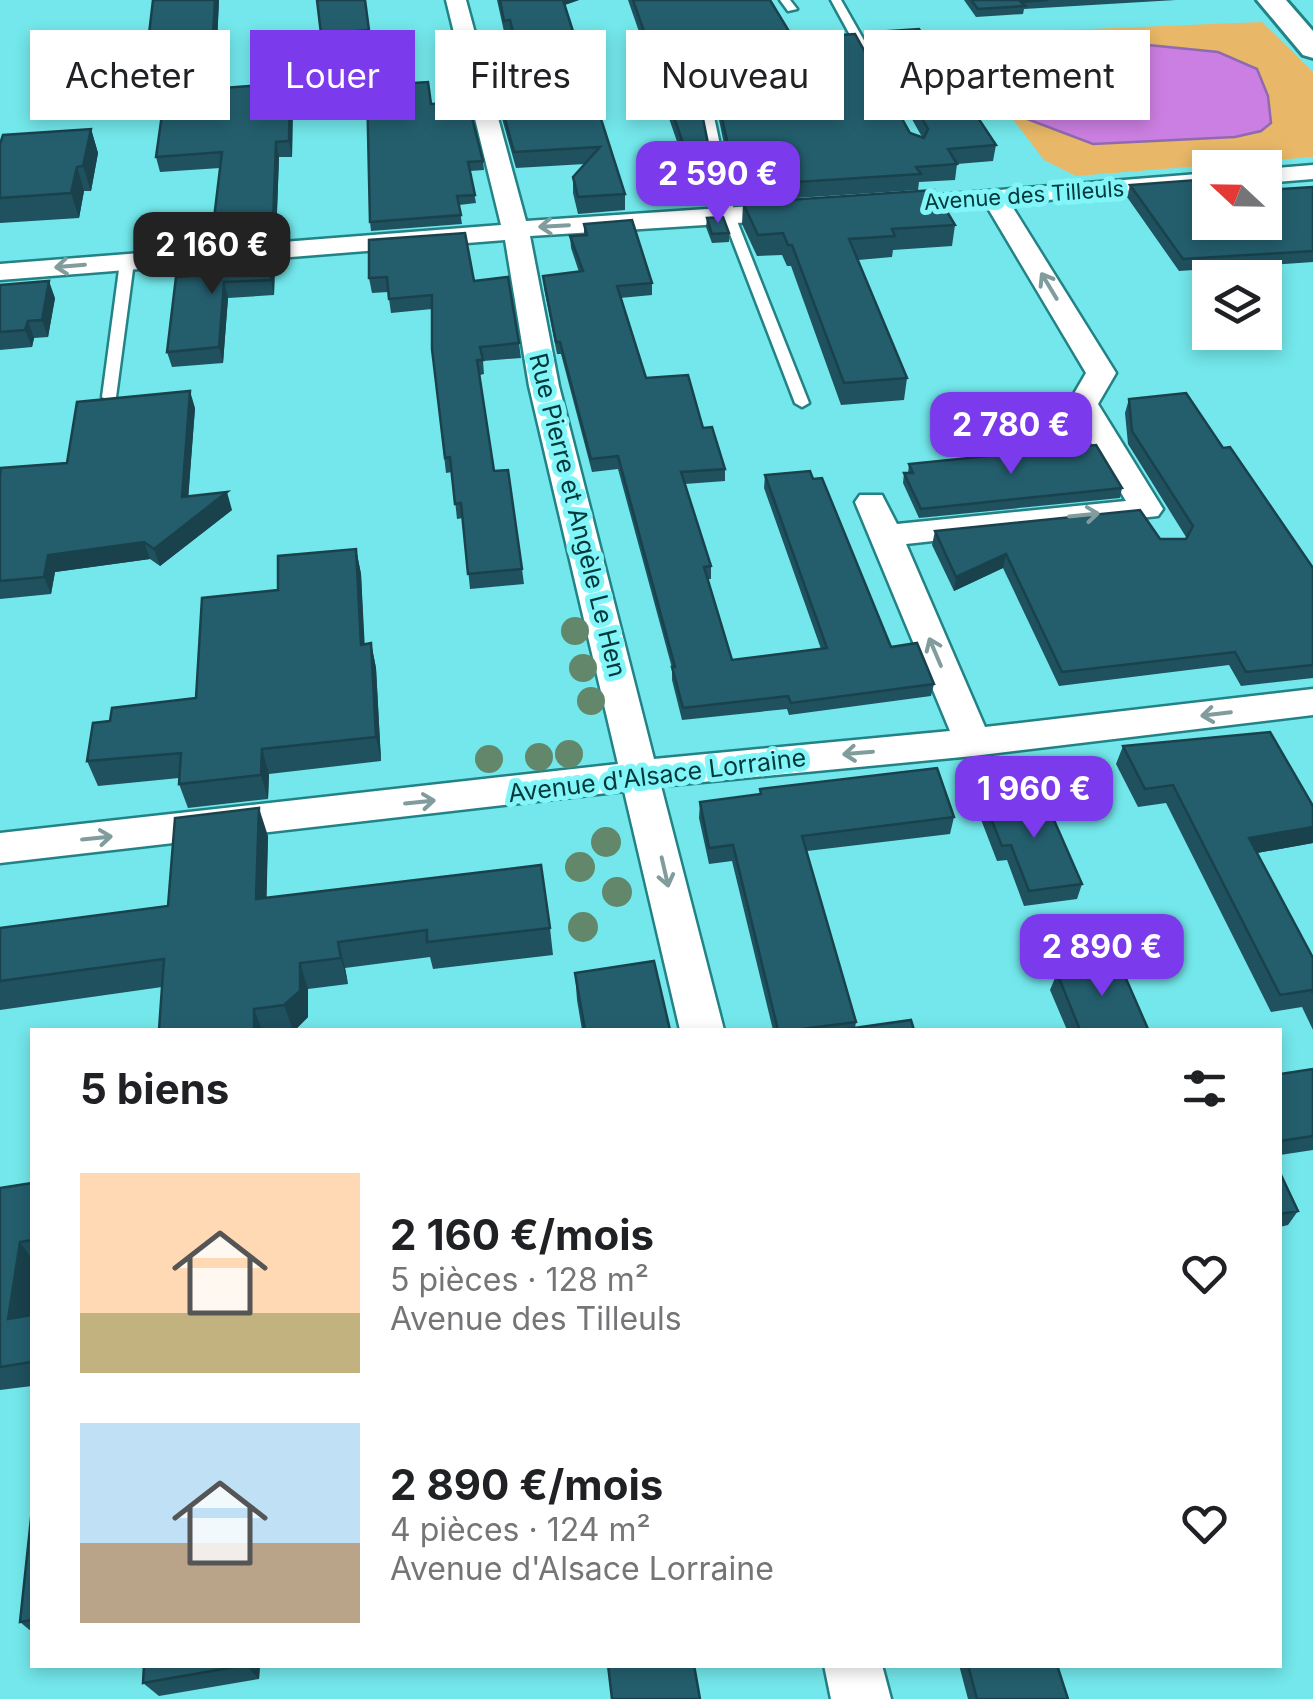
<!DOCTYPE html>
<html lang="fr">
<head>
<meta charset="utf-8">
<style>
  body { margin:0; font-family:Inter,sans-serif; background:#f2f2f2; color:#202124; height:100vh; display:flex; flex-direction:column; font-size:38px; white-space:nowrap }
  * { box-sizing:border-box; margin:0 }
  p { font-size:32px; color:#757577 }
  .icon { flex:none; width:55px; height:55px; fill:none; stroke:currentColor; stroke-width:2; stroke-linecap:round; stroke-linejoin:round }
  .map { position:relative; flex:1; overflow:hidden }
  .details { position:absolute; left:30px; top:1028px; width:1252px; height:640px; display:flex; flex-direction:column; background:#fff; border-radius:0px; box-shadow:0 5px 15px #0003 }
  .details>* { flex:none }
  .guide { position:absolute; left:30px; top:30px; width:1255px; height:90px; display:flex; gap:20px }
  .needle { width:65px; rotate:292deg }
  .controls { position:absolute; left:1192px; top:150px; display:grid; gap:20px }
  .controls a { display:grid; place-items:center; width:90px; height:90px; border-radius:0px; background:#fff; box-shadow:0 5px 15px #0003; font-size:50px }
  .price { position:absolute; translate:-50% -85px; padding:0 22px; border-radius:20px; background:#7c3aed; color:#fff; font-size:32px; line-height:65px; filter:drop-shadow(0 2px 5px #0008) }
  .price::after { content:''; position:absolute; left:50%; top:60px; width:30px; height:22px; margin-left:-15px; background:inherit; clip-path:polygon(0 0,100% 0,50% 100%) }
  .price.selected { background:#222; color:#fff }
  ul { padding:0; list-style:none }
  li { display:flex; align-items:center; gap:30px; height:250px; padding:0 50px }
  li span { display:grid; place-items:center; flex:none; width:280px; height:200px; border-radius:0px; color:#555 }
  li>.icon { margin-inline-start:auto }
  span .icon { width:120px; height:120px; fill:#fffc; stroke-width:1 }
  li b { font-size:42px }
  h2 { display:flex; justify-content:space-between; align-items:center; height:120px; padding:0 50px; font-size:42px }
  .chip { padding:0 35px; border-radius:0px; background:#fff; box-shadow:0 5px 15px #0003; font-size:35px; line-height:90px }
  .chip.selected { background:#7c3aed; color:#fff }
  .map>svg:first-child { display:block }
  .green { fill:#e8b767 }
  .water { fill:#cc7fe2; stroke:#8f6ab0; stroke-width:2.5 }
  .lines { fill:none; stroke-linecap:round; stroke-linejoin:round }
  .service-casing { stroke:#238285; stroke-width:5 }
  .minor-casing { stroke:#238285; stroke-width:5 }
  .tertiary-casing { stroke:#238285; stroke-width:6 }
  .service { fill:#fff; fill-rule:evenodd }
  .minor { fill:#fff; fill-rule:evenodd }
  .tertiary { fill:#fff; fill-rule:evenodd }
  .tree { fill:#62876a }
  .wall { fill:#1f515e }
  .shaded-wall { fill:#19424c }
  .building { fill:#245e6d; stroke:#19424c; stroke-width:2.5 }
  .oneway { stroke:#809c9d }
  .labels { text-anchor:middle; stroke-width:10; stroke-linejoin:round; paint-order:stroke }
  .far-street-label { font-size:22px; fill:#01393b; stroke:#81f5f8 }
  .street-label { font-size:25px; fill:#01393b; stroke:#81f5f8 }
</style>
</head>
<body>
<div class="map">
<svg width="1313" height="1699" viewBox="0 0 1313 1699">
  <rect width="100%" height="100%" fill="#73e7eb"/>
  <path class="green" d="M1262 22 1313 72V157L1076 176 1044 160 986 84 974 76 988 33Z"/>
  <path class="water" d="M1108 41 1218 52 1257 69 1268 96 1271 123 1261 131 1235 137 1093 144 1027 119 1011 95 1016 58 1064 44Z"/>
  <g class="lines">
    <g class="service-casing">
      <path id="service" d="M780 0H790L797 9 788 11Z
        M831 0H841L886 79 884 81 874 79Z
        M745 104 751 107 749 109 713 112 735 216 809 403 802 407 795 403 723 216 701 109 707 106Z
        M127 258 134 262 116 397 109 401 102 397 120 262Z"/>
    </g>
    <g class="minor-casing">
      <path id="minor" d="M446 0H466L526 221 798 203 811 211 798 219 530 236 559 386 654 759 950 731 855 502 860 495H882L897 524 1126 501 1068 404 1086 373 986 205 886 213 877 210 873 205 877 200 1210 173V187L1010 203 1116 373 1098 404 1163 509 1158 516 906 544 985 727 1313 689V715L973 756 661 786 724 1030H680L624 791 0 863V833L618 764 529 386 505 240 0 280V264L501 225Z
        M1313 165V179L1265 183V169Z
        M824 1665H882L891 1699H831Z"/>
    </g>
    <g class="tertiary-casing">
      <path id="tertiary" d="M1257 0H1286L1313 31V58L1303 55Z"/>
    </g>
    <use href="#service" class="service"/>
    <use href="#minor" class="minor"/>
    <use href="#tertiary" class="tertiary"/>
  </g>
  <g class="tree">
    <circle cx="575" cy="631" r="14"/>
    <circle cx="583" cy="668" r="14"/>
    <circle cx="591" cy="701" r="14"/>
    <circle cx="569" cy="754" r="14"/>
    <circle cx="539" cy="757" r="14"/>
    <circle cx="489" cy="759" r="14"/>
    <circle cx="606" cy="842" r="15"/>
    <circle cx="580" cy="867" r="15"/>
    <circle cx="617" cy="892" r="15"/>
    <circle cx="583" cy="927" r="15"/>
  </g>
  <path class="wall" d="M153 0H219L215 89 290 83 293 98 292 157H279L276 239 217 243 213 227 220 168 160 172 156 157 168 73 150 74 146 60Z
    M365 0 373 53 325 57 321 34Z
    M497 0H579L565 5 625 194V210L578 214 573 193V177L585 164 516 168 499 108 498 93 524 91 511 35 505 36Z
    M628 0H770L793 38 910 133 922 137 872 48 873 32 996 145 993 161 957 164 955 180 919 182 918 190 736 202 718 115V102H707L700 107 717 188V204L699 205Z
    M964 0H1176L1024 9 1023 14 976 17Z
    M431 104 483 161 484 170 470 171 476 203 459 205 462 224 371 231 370 222Z
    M91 129 98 153 91 191H84L79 218 0 223V144Z
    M1130 185 1210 222 1313 187V262L1179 271 1127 197Z
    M743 203 955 225 952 246 893 250 892 257 858 260 907 378 904 400 841 405 791 266H787L782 255 757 256 742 224Z
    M707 218 729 233V242L712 243 706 227Z
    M584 224 652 283V295L620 298 646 378 703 428 725 469V481L685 484 711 566V579H708L732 660 821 649 764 488 765 475 891 647 934 684 931 696 789 715 787 709 682 720 672 680V668L618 469 592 472 561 354H557L544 288 543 276 579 272 571 248 570 236 584 235Z
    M369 240 474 281 519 343 521 358 483 361 484 374 480 375 494 471 522 569 524 584 470 589 463 518 457 519 452 472 446 473 432 349V309L391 313 388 292 372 293 369 278Z
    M275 262 274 295 228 298 223 363 172 367 167 352 209 274Z
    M0 285 55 298 48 337 34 338 32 347 0 350Z
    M1129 399 1223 448 1313 568V678L1241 686 1229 665 1059 686 1003 568 954 591 932 545 935 531 1186 539V537L1128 444 1125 413Z
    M195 408 188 497 232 510 160 566 150 559 55 572 51 594 0 599V475L67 463Z
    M909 464 1122 488 1120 498 919 518 903 483 904 473H908Z
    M356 549 361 574 364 644 371 643 376 668 381 761 269 774 268 799 188 808 179 784V778L98 786 87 761 110 721 196 698 278 590Z
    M1123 746 1313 806V843L1257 853 1313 958V1030L1302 1007 1271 1012 1166 803 1138 807 1116 764Z
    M760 789 954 817 950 834 807 851 856 1022 855 1028 914 1030H773L732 861 709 864 699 818 700 802 760 794Z
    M984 801 1082 884 1077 899 1024 906 1007 860 997 861 980 817Z
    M268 836 266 898 550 928 553 955 433 969 430 957 345 968 348 984 308 989V1017L295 1030H159L162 987 0 1010V928L168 906Z
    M575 973 670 1030H582L577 1000Z
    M1057 973 1148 1029V1030H1067L1050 990Z
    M1313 1069V1150L1280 1155V1074Z
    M1280 1175 1298 1211 1288 1225 1280 1227Z
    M32 1183V1296L30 1316 32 1315V1386L0 1390V1188Z
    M32 1509V1632L20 1622Z
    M144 1665H260L259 1679 159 1696 143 1683Z
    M959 1665H1057L1068 1699H968Z"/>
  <path class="shaded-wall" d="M215 0H219L214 104 210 89Z
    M561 0H579L561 6Z
    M290 83 293 98 292 157 289 141Z
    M707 87V102L697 110 698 94Z
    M91 129 98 153 91 191 83 166Z
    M276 142 279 157 276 239 273 223Z
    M77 167 84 191 79 218 71 193Z
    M272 247 275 262 274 295 271 280Z
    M49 281 55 298 48 337 42 320Z
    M224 282 228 298 223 363 219 347Z
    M28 321 34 338 32 347 25 330Z
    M190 391 195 408 187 515 182 497Z
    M227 492 232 510 160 566 154 549Z
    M144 542 150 559 55 572 51 594 44 577 48 555Z
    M356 549 361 574 366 669 361 645Z
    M1006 554 1003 568 954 591 956 577Z
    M371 643 376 668 381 761 376 737Z
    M262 749 269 774 268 799 261 775Z
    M259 808 268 836 266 926 256 899Z
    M1313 827V843L1240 856 1249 838Z
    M338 942 345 968 348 984 341 958Z
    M300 963 308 989V1017L295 1030H293L284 1005Z
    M254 1009 262 1030H254Z
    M20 1242 32 1259V1296L26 1340 8 1319Z
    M246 1665H260L259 1679Z"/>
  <path class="building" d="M153 0H215L210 89 290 83 289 141 276 142 273 223 213 227 222 152 156 157 170 58 146 60Z
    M317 0H365L369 30 321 34Z
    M500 0H563L625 194 578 197 573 177 600 147 514 152 498 93 527 91 510 20 504 21Z
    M633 0H770L793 38 855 34 910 133 924 138 928 129 873 32 919 29 996 145 948 149 957 164 916 167 921 174 737 186 718 100 788 95 794 93 795 87 791 83 707 87 698 94 717 188 699 189Z
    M971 0H1048L1021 2 1025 6 978 9Z
    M428 82 431 104 468 102 483 161 468 162 475 195 457 196 461 215 370 222 367 86Z
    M91 129 83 166 77 167 71 193 0 198V144L3 135Z
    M1210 179V222H1265V190L1313 187V251L1183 259 1130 185Z
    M934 190 955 225 892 229 895 236 849 239 907 378 844 383 792 245H788L783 233 758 235 743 203Z
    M723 217 729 233 712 234 707 218Z
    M632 220 652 283 617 286 646 378 688 375 703 428 712 427 725 469 681 472 711 566 704 567 732 660 827 648 765 475 810 471 813 479 822 478 891 647 917 643 934 684 791 703 788 696 683 708 672 667H675L618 456 591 459 560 342H556L543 276 583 271 570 236 587 235 584 224Z
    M465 233 474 281 508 277 519 343 480 347 483 360H477L494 471 508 470 522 569 468 574 461 503 455 504 450 457 445 458 432 349V295L389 299 387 277 369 278V240Z
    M272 247 271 280 224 282 219 347 167 352 176 277 209 274 211 252Z
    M49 281 42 320 28 321 25 330 0 332V285Z
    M190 391 182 497 227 492 154 549 144 542 48 555 44 577 0 581V475L1 468 67 463 77 402Z
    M1186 393 1223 448 1230 447 1313 568V665L1246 672 1235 652 1062 672 1006 554 956 577 935 531 1140 510 1160 539H1186L1193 526 1132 431 1129 399Z
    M1096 445 1122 488 921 509 904 473H913L909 464Z
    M356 549 361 645 371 643 376 737 262 749 261 775 179 784 181 753 87 761 93 723 110 721 112 708 196 698 202 598 278 590V556Z
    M1270 732 1313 806V827L1249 838 1313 958V993L1312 990 1280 995 1173 785 1145 789 1123 746Z
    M937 768 954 817 802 836 856 1022 794 1030H778L733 845 709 848 700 802 761 794 760 789Z
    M1043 795 1082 884 1029 891 1011 845 1002 846 984 801Z
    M259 808 256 899 541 865 550 928 427 942V930L338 942 341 958 300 963V991L284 1005 254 1009V1030H159L164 959 0 981V928L168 906 175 818Z
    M654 961 670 1030H585L575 973Z
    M1120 965 1148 1029 1080 1030 1057 973Z
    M911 1020 914 1030H840Z
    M1313 1069V1136L1280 1141V1074Z
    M1280 1175H1281L1298 1211 1280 1214Z
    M32 1183V1240L20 1242 8 1319 32 1315V1362L0 1367V1188Z
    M32 1509V1620L20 1622Z
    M144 1665H246L143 1683Z
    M608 1665H694L700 1699H612Z
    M968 1665H1057L1068 1699H977Z"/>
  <defs><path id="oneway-shaft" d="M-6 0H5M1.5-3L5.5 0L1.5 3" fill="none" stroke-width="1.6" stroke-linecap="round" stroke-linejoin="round" transform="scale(2.5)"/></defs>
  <g class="oneway">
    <use href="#oneway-shaft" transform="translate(554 226) rotate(177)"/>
    <use href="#oneway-shaft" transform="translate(70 266) rotate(175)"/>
    <use href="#oneway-shaft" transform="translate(1049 286) rotate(-121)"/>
    <use href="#oneway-shaft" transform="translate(1084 515) rotate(-6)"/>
    <use href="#oneway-shaft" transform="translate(935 652) rotate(-113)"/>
    <use href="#oneway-shaft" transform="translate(1216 714) rotate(173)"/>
    <use href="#oneway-shaft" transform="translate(858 753) rotate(175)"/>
    <use href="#oneway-shaft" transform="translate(420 802) rotate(-6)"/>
    <use href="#oneway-shaft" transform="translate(97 838) rotate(-6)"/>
    <use href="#oneway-shaft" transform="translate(665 872) rotate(77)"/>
  </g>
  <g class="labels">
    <g class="far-street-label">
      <text transform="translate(1024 195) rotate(-4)" y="8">Avenue des Tilleuls</text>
    </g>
    <g class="street-label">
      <text transform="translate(578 515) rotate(76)" y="9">Rue Pierre et Angèle Le Hen</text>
      <text transform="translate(657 775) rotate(-7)" y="9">Avenue d'Alsace Lorraine</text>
    </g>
  </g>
</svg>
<div class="controls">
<a><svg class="needle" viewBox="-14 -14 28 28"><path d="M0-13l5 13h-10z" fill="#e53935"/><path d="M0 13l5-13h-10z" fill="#757577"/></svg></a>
<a><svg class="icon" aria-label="layers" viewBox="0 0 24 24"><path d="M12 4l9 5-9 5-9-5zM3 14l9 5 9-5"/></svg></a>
</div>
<b class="price" style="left:718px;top:226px">2 590 €</b>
<b class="price selected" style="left:212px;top:297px">2 160 €</b>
<b class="price" style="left:1011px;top:477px">2 780 €</b>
<b class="price" style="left:1034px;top:841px">1 960 €</b>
<b class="price" style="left:1102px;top:999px">2 890 €</b>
<div class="guide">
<a class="chip">Acheter</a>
<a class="chip selected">Louer</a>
<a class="chip">Filtres</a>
<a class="chip">Nouveau</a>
<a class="chip">Appartement</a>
</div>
<section class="details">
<h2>5 biens<svg class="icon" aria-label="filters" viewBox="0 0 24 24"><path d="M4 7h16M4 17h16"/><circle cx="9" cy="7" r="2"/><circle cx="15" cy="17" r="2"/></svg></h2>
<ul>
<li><span style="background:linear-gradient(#ffd9b3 70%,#c2b280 0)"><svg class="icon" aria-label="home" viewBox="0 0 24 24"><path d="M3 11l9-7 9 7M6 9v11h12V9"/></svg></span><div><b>2 160 €/mois</b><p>5 pièces · 128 m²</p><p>Avenue des Tilleuls</p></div><svg class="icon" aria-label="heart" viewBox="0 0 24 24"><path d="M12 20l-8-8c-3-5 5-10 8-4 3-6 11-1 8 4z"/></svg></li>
<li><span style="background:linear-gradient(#bfe0f5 60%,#b9a48a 0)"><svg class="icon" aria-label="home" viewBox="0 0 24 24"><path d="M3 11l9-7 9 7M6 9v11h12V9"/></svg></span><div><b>2 890 €/mois</b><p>4 pièces · 124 m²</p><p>Avenue d'Alsace Lorraine</p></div><svg class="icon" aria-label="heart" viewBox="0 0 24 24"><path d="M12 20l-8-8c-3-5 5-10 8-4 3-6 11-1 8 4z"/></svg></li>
</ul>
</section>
</div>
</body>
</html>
